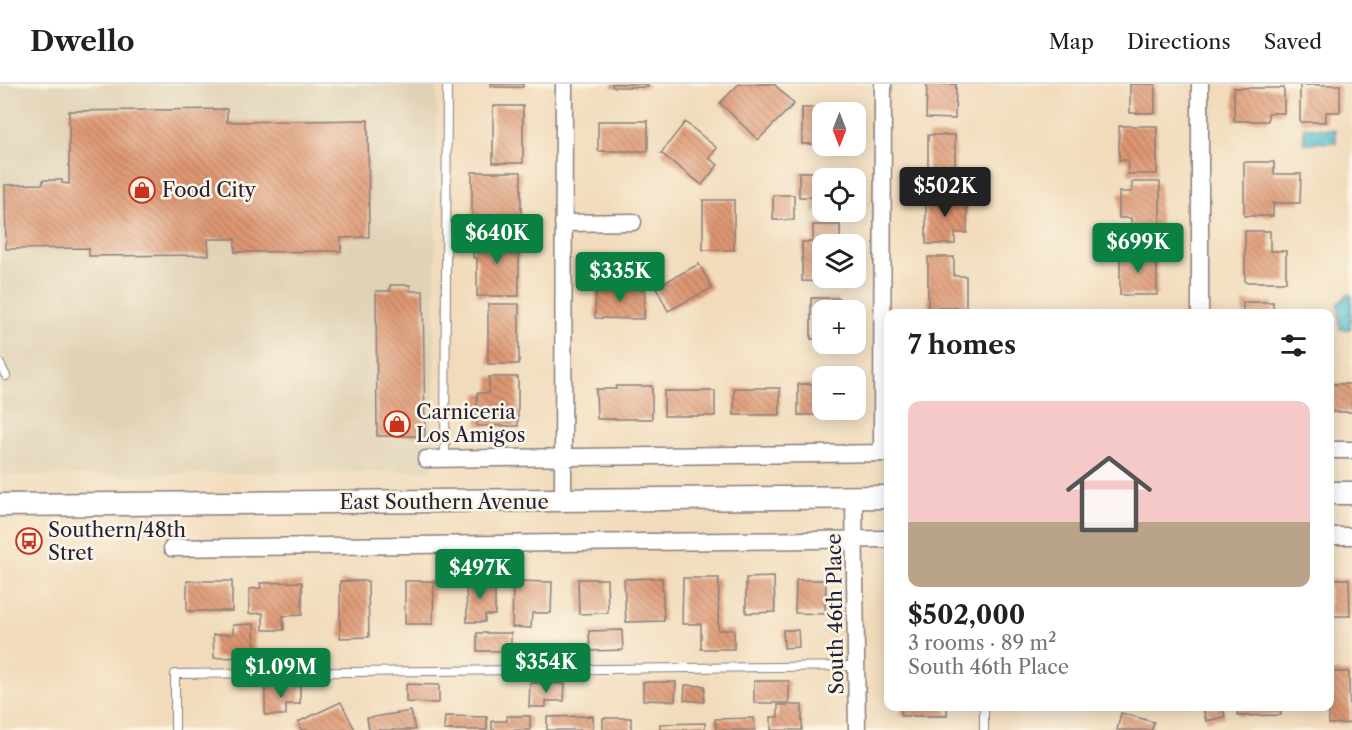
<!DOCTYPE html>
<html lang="en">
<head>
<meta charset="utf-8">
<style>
  body { margin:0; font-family:"Libre Caslon Text",serif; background:#f2f2f2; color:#202124; height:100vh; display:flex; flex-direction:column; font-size:22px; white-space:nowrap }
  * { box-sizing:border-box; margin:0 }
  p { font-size:20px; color:#757577 }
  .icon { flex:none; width:33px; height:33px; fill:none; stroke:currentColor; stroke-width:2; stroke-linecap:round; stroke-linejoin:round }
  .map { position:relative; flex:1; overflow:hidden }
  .drawer { position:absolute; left:884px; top:225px; width:450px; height:402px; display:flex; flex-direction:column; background:#fff; border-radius:12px; box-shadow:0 3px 15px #0003 }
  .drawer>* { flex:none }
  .needle { width:39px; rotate:180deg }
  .fabs { position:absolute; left:812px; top:18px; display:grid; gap:12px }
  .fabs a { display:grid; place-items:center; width:54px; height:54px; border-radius:12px; background:#fff; box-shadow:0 3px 15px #0003; font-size:30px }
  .price { position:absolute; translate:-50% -51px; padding:0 14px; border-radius:6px; background:#0b8043; color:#fff; font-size:20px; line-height:39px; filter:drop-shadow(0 2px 3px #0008) }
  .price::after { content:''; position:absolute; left:50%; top:36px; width:18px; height:14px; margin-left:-9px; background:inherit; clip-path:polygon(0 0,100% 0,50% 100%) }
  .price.on { background:#222; color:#fff }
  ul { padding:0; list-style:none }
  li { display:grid; align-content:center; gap:12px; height:318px; padding:0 24px }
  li+li { border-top:2px solid #e0e0e0 }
  li span { display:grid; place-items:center; height:186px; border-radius:12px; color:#555 }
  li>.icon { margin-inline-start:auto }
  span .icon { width:108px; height:108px; fill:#fffc; stroke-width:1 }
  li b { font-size:26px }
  h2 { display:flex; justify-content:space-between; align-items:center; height:72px; padding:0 24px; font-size:26px }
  header { display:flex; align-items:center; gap:36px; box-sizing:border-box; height:84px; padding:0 30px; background:#fff; border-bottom:2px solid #e0e0e0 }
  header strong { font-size:28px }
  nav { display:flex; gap:33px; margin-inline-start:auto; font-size:21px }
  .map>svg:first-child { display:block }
  .built { fill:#e0d2b5 }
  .water { fill:url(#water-waves); stroke:#3d7287; stroke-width:1.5 }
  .building { fill:url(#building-back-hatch) }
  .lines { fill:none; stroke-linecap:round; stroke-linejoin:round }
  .lane-casing { stroke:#8a7e7b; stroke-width:10 }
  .street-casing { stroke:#8a7e7b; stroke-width:19 }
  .secondary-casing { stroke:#8a7e7b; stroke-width:25 }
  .lane { stroke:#fff; stroke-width:8 }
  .street { stroke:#fff; stroke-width:16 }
  .secondary { stroke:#fff; stroke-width:22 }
  .labels { text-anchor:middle; stroke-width:5; stroke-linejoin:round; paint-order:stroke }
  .poi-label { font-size:20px; fill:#22223b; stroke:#fcf5e5; text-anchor:start }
  .street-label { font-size:20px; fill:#22223b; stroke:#fcf5e5 }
</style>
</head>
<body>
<header>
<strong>Dwello</strong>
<nav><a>Map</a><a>Directions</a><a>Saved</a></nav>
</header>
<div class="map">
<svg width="1352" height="646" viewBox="0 0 1352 646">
  <defs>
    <pattern id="water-waves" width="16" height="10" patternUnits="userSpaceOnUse" patternTransform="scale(1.5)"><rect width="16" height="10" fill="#58c3d3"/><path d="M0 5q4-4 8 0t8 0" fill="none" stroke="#4ca7b6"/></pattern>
    <pattern id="building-back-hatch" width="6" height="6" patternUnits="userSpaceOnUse" patternTransform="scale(1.5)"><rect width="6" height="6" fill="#de9671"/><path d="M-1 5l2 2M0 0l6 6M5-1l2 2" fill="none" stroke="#b47a5e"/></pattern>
  </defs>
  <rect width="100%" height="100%" fill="#fcf5e5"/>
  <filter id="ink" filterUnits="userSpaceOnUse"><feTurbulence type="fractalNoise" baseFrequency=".0167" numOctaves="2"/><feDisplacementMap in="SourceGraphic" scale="12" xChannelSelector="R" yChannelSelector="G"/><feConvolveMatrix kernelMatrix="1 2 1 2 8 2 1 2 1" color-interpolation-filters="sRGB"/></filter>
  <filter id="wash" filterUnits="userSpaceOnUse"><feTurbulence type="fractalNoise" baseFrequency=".008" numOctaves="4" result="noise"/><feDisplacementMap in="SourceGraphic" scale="24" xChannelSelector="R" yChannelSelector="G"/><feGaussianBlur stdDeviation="1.35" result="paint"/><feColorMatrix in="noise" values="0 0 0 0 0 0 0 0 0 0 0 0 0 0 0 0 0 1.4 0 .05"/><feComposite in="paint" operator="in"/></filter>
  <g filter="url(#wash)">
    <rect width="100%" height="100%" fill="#f1dbbb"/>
    <path class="built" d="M0 0H437L433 387 0 392Z"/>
    <path class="water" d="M1304 43 1335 46 1336 58 1304 59Z
      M1349 210 1352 213 1350 245H1340L1338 219Z"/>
    <g id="blocks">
      <path class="building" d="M491 0H523V3H491Z
        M612 0H648V3H612Z
        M739 0H774L794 20 758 56 720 19Z
        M927 0H956L955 35 926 34Z
        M1130 0H1155V29H1130Z
        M1300 1H1340V28H1326V38H1300Z
        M1234 4H1284V29H1268V37H1234Z
        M493 22H523V79H493Z
        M802 24H853V28H822V60H802Z
        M227 25V38L368 36 369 153 341 154V167L235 168V155H208L209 171 89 172V164L6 165 5 101 43 100V96H62V99L69 100V27Z
        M598 37H648V67H598Z
        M685 38 717 64 709 74 718 81 702 101 661 69Z
        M1119 42H1157V90H1128V76H1119Z
        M928 51H955V98H928Z
        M1244 78H1274V90H1301L1300 119H1273V132H1244Z
        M472 88H521V143H472Z
        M799 88H839V94H822V129H813V113H799Z
        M1132 98H1160V149H1131V134H1119V108H1132Z
        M773 111H794V136H773Z
        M926 111H967V149H955V160H926Z
        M703 116H734V166H703Z
        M813 141H840V160H822V194H839V198L802 197V158H813Z
        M1245 147H1270V167H1286V198H1245Z
        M473 151H519V212H477V174H473Z
        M1120 170H1157V211H1120Z
        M928 173H954V192H966V224H928Z
        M699 180 712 204 668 227 656 203Z
        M390 201H410V207H423L425 352H377L376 207H390Z
        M596 204 645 205 644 235 595 234Z
        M811 214H839V226H822V255H811Z
        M1243 218H1273V230H1243Z
        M488 220H519V280H488Z
        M489 293H518V342H477V309H489Z
        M798 300H822V326H841V331H798Z
        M1331 300H1352V328H1331Z
        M616 302H652V335H597L596 305H616Z
        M734 304H780V331H734Z
        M664 307H715V332H664Z
        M774 493 775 528 746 529V494Z
        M662 494 664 537 626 538 624 495Z
        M683 494H719L718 546H734V565H701V540H682Z
        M495 495V531H485V538H467L466 496Z
        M578 495H607L608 529 579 530Z
        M1329 495H1349L1350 532H1329Z
        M796 496H826L825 530 795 529Z
        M187 497H232V527H187Z
        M340 497H368L369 553 340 554Z
        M405 497H434L433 540H405Z
        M513 497 552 498 551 529H532L531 544 512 543Z
        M302 498V531L283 532 284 546H263V529L249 530V505L261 504 260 499Z
        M254 540 255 573 214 574 213 551 233 550V541Z
        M622 546 623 566 590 567 589 547Z
        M783 546H798L799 563 784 564Z
        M477 549H511V567H477Z
        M1329 588H1349L1350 639 1329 640Z
        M754 597H789V619H754Z
        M643 598H676L675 617 643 616Z
        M530 599 565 600 564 617H546V623H529Z
        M406 600 439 601V619L406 618Z
        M685 601 705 602 704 618 684 616Z
        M265 602H300V620H286V631H265Z
        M341 618 355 646H301L298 638Z
        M778 621H802V646H771V633H778Z
        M901 622H947V632H901Z
        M1203 622H1223L1225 633 1206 637Z
        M1238 622H1280L1281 631 1238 632Z
        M411 627 415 646H369L367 634Z
        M1121 629 1154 638 1152 646H1117Z
        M445 632 487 633V646H444Z
        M507 632H530V646H492V637H507Z
        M593 632V646H547V633Z
        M603 634H631V646H603Z
        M754 634 755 646H716L715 635Z
        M705 639V646H660V640Z"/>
    </g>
  </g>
  <g filter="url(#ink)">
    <use href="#blocks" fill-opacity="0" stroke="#8a7e7b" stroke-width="1.5"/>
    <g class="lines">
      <g class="lane-casing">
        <path id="lane" d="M0 280 6 292
          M445 375 447 0
          M984 622V646
          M175 646V590L856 582"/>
      </g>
      <g class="street-casing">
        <path id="street" d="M563 139 633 138
          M1200 230V0
          M1329 366H1352
          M882 369 883 0
          M426 375 888 369
          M854 413 857 646
          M563 417 564 0
          M1329 452H1352
          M172 464 888 455"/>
      </g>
      <g class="secondary-casing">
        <path id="secondary" d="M1329 409H1352
          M0 421 888 413"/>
      </g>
      <use href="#lane" class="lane"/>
      <use href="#street" class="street"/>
      <use href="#secondary" class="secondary"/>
    </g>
  </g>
  <defs>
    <g id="shop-ring" transform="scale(1.35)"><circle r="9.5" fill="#fcf5e5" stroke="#c8321e" stroke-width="1.5"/><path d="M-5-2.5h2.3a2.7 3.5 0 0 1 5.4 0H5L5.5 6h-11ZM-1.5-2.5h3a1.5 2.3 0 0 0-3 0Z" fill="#c8321e"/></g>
    <g id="bus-ring" transform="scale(1.35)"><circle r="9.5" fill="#fcf5e5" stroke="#c8321e" stroke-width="1.5"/><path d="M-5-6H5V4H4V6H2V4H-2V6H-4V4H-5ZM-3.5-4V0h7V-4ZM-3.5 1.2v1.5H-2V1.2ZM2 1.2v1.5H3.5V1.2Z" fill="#c8321e"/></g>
  </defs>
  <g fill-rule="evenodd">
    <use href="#shop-ring" x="142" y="106"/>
    <use href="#shop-ring" x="397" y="340"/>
    <use href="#bus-ring" x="29" y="457"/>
  </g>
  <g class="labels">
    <g class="poi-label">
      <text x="162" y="113">Food City</text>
      <text x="416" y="335">Carniceria<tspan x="416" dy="23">Los Amigos</tspan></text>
      <text x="48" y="453">Southern/48th<tspan x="48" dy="23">Stret</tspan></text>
    </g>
    <g class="street-label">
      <text x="444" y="425">East Southern Avenue</text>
      <text transform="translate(835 530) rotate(-91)" y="7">South 46th Place</text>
    </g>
  </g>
</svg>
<div class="fabs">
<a><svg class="needle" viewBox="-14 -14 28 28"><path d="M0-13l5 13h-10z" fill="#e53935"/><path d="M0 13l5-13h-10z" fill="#757577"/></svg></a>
<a><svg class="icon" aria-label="locate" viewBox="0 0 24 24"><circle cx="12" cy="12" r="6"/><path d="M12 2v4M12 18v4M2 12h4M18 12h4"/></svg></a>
<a><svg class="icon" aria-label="layers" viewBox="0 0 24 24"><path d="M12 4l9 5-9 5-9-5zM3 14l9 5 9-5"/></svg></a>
<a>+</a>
<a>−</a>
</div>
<b class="price on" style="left:945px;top:134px">$502K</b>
<b class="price" style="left:497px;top:181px">$640K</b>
<b class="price" style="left:1138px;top:190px">$699K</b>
<b class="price" style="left:620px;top:219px">$335K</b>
<b class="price" style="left:480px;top:516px">$497K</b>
<b class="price" style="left:546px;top:610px">$354K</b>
<b class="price" style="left:281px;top:615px">$1.09M</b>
<section class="drawer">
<h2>7 homes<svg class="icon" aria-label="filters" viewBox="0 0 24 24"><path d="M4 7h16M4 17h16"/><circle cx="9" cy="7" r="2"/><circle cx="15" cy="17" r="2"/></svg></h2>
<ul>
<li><span style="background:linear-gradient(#f6c9c9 65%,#b9a48a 0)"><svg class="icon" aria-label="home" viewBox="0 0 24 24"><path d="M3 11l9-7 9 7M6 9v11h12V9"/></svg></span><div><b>$502,000</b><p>3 rooms · 89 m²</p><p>South 46th Place</p></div></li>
</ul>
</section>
</div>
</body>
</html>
